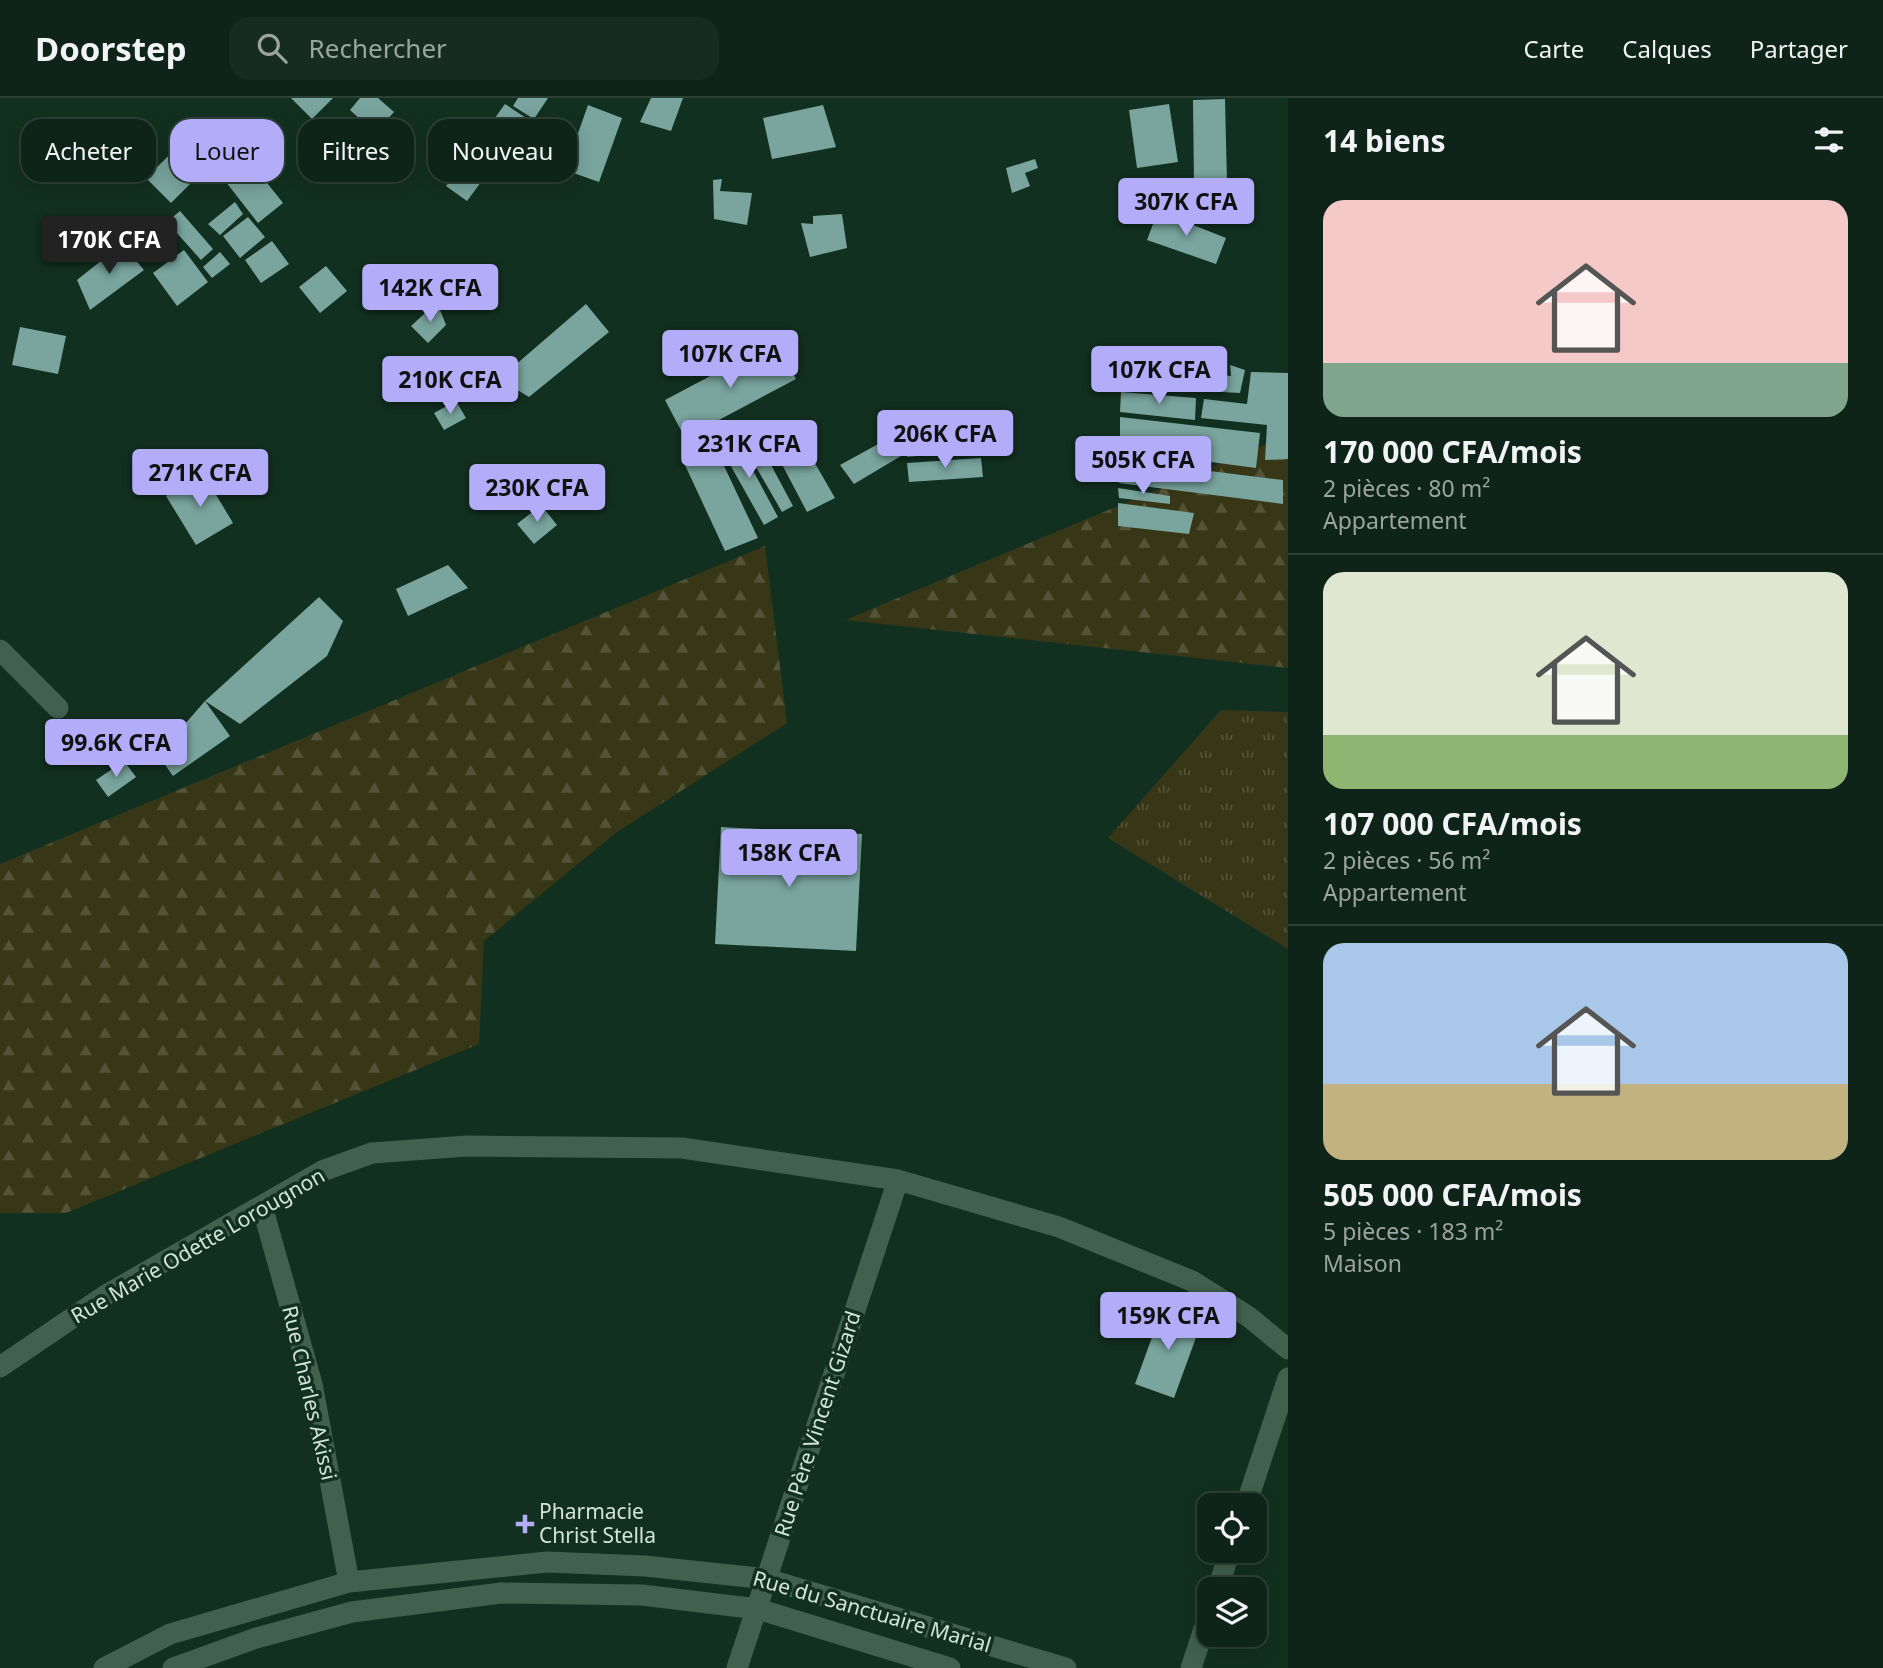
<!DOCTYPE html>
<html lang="fr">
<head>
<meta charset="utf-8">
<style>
  body { margin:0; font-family:"Noto Sans",sans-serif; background:#172c21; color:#f1f3f6; height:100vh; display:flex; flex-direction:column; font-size:26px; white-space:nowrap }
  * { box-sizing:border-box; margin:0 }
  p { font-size:23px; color:#9ba4a2 }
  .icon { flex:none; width:38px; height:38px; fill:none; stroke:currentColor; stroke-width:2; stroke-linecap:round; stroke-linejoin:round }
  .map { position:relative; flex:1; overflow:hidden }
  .details { display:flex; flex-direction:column; background:#0e2418; width:595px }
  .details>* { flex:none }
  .guide { position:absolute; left:21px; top:21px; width:665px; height:63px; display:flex; gap:14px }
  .tools { position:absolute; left:1197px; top:1395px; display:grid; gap:14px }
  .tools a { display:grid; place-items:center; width:70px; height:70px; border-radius:14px; background:#0e2418; box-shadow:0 4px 18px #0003,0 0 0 2px #2e4137; font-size:35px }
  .price { position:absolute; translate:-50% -60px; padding:0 16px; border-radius:7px; background:#b3adf9; color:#111; font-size:23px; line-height:46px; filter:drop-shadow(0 2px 4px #0008) }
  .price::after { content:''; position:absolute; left:50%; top:42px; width:21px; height:16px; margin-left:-10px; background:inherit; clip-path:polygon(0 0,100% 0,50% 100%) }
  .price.selected { background:#222; color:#fff }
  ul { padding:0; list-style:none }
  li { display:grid; align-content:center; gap:14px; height:371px; padding:0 35px }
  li+li { border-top:2px solid #2e4137 }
  li span { display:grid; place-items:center; height:217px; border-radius:21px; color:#555 }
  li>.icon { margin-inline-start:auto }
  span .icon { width:126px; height:126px; fill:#fffc; stroke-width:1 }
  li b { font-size:30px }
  h2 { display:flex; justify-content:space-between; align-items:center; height:84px; padding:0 35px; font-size:30px }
  .pill { padding:0 24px; border-radius:21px; background:#0e2418; box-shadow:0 4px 18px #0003,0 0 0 2px #2e4137; font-size:24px; line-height:63px }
  .pill.selected { background:#b3adf9; color:#111 }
  header { display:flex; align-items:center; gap:42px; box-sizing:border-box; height:98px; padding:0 35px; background:#0e2418; border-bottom:2px solid #2e4137 }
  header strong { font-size:33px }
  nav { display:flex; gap:38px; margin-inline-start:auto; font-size:24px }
  .search { width:490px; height:63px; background:#172c21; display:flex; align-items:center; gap:18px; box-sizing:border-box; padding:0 24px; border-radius:21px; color:#9ba4a2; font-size:26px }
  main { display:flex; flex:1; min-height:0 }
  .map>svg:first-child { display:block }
  .grass { fill:url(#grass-tufts) }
  .forest { fill:url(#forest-firs) }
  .building { fill:#79a59e }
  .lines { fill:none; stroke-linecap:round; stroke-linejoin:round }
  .minor { stroke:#41614e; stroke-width:21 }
  .poi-dot { fill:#b3adf9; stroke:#123020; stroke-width:2.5 }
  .labels { text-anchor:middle; stroke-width:7; stroke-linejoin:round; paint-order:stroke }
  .street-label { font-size:21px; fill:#d2e3d8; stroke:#123020 }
  .poi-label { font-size:21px; fill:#d2e3d8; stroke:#123020; text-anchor:start }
</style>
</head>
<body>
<header>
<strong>Doorstep</strong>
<div class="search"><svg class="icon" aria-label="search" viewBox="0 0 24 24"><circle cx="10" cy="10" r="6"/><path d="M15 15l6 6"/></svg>Rechercher</div>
<nav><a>Carte</a><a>Calques</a><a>Partager</a></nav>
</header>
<main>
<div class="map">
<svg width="1288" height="1570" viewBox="0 0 1288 1570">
  <defs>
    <pattern id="grass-tufts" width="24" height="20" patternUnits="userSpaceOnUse" patternTransform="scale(1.75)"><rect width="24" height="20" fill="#373617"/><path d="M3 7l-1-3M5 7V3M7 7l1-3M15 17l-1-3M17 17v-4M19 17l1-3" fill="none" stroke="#535338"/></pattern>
    <pattern id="forest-firs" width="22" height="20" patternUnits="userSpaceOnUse" patternTransform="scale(1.75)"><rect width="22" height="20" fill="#373617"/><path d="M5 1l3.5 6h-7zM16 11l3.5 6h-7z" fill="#535338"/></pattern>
  </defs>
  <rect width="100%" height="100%" fill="#123020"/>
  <path class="grass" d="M1221 612 1288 614V851L1108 740Z"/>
  <path class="forest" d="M1288 337V570L845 522Z
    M765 448 787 625 617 734 484 843 479 946 66 1115H0V766Z"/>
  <path class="building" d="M291 0H333L312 21Z
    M360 0H378L394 14 375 35 350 12Z
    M518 0H548L534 21 513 8Z
    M651 0H683L671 33 640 24Z
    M1225 1 1227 85 1194 86 1193 2Z
    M505 6 532 24 518 44 513 41 467 103 446 88Z
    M1169 6 1178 64 1137 70 1129 12Z
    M588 7 622 20 599 84 565 72Z
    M823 7 836 49 772 61 763 20Z
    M206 21 231 45 171 105 146 80Z
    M262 21 271 32 260 41 250 32Z
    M81 42 92 55 65 78 57 63Z
    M240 51 283 105 258 125 215 70Z
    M1035 61 1038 70 1025 75 1030 88 1012 95 1006 70Z
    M722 81 720 93 752 95 747 127 714 121 713 82Z
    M235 104 243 116 220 137 208 126Z
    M180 113 213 151 201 162 167 124Z
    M1158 113 1226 140 1216 166 1147 142Z
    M842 116 847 150 810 159 801 125 813 126V118Z
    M248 119 265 139 240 160 223 138Z
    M127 142 126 151 144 172 90 212 77 182Z
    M272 143 289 166 261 185 245 162Z
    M184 152 208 184 177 208 153 175Z
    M220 154 230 166 212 180 203 169Z
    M326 168 347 193 320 215 299 189Z
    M437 204 446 227 428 245 411 228Z
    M586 206 609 234 529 299 499 281Z
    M20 229 66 238 58 276 12 267Z
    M776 243 796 281 685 340 665 302Z
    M1230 267 1245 272 1240 295 1131 289 1137 268 1231 278Z
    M1251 274 1288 275V361L1265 362 1267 327 1201 320 1204 301 1247 306Z
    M1121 294 1196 300 1195 322 1120 314Z
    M456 303 466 320 444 332 434 315Z
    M1120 319 1260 335 1256 370 1120 352Z
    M790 322 835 400 807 414 766 336Z
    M980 330 981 352 907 359 906 337Z
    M754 335 793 408 782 414 741 343Z
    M735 339 778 419 764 427 719 347Z
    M891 339 901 358 854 386 840 367Z
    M717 353 758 440 725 453 685 367Z
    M981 360 983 379 909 384 907 365Z
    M1121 362 1283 382V406L1119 385Z
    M203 375 233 425 196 447 166 398Z
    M1118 390 1170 398V406L1119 400Z
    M1118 405 1194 415 1189 436 1118 428Z
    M541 407 557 427 534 446 517 426Z
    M448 467 468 490 408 518 396 491Z
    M319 499 343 523 327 558 240 626 205 603Z
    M205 603 230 638 173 678 158 657Z
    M124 663 136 679 108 699 96 682Z
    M721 729 862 736 856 853 715 846Z
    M1163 1209 1202 1223 1174 1300 1135 1286Z"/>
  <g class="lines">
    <path class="minor" d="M0 552 58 610
      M262 1108 312 1286 349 1484
      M0 1269 106 1197 322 1073 372 1055 467 1048 682 1050 898 1082 1059 1129 1192 1183 1249 1219 1288 1251
      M1246 1407 1288 1280
      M1218 1491 1230 1452
      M104 1570 170 1536 349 1484 547 1464 645 1468 767 1481 1066 1570
      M173 1570 256 1540 352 1514 501 1495 642 1497 758 1511 950 1570
      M737 1570 898 1082
      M1191 1570 1209 1516"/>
  </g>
  <path class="poi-dot" d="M521.5 1415.5h7v7h7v7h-7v7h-7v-7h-7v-7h7z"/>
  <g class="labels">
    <g class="street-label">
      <text transform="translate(198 1148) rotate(-30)" y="7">Rue Marie Odette Lorougnon</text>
      <text transform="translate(309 1295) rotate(77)" y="7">Rue Charles Akissi</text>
      <text transform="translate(818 1326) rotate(-72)" y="7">Rue Père Vincent Gizard</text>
      <text transform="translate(872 1514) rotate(16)" y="7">Rue du Sanctuaire Marial</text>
    </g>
    <g class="poi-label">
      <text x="539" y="1421">Pharmacie<tspan x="539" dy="24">Christ Stella</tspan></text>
    </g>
  </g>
</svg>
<div class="tools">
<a><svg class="icon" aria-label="locate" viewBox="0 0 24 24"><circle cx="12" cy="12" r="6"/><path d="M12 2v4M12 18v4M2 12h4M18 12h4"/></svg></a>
<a><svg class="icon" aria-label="layers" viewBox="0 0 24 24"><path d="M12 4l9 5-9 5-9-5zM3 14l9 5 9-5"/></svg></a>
</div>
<b class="price" style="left:1186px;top:140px">307K CFA</b>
<b class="price selected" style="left:109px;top:178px">170K CFA</b>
<b class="price" style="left:430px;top:226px">142K CFA</b>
<b class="price" style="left:730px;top:292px">107K CFA</b>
<b class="price" style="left:1159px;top:308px">107K CFA</b>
<b class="price" style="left:450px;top:318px">210K CFA</b>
<b class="price" style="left:945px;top:372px">206K CFA</b>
<b class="price" style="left:749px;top:382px">231K CFA</b>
<b class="price" style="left:1143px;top:398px">505K CFA</b>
<b class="price" style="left:200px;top:411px">271K CFA</b>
<b class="price" style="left:537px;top:426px">230K CFA</b>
<b class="price" style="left:116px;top:681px">99.6K CFA</b>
<b class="price" style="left:789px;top:791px">158K CFA</b>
<b class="price" style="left:1168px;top:1254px">159K CFA</b>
<div class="guide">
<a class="pill">Acheter</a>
<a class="pill selected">Louer</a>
<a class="pill">Filtres</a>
<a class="pill">Nouveau</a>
</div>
</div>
<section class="details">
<h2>14 biens<svg class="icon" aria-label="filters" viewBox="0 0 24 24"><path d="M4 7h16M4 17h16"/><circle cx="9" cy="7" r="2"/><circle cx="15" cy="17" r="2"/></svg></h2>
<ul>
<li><span style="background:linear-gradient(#f6c9c9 75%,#7fa58c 0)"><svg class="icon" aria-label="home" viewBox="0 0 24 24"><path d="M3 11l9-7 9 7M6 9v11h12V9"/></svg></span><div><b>170 000 CFA/mois</b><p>2 pièces · 80 m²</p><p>Appartement</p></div></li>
<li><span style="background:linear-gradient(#dfe7d0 75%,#8fb573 0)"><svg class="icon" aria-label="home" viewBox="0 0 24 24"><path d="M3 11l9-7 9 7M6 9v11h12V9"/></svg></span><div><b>107 000 CFA/mois</b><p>2 pièces · 56 m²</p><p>Appartement</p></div></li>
<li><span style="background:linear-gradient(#a9c7e8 65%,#c2b280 0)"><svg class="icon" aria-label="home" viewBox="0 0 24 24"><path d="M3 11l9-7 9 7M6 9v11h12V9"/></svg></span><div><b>505 000 CFA/mois</b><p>5 pièces · 183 m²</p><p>Maison</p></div></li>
</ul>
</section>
</main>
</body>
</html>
